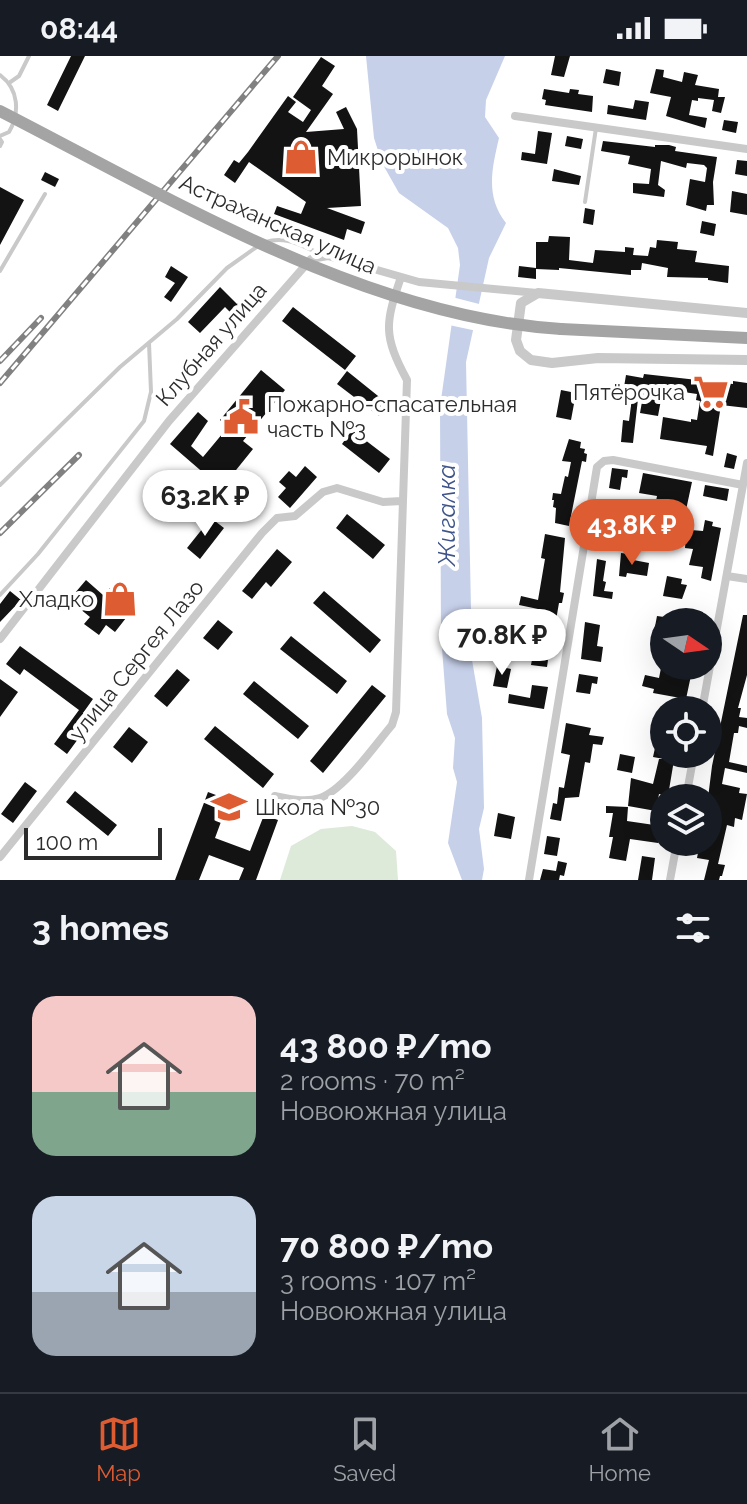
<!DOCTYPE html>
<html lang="en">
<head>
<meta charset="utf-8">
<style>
  body { margin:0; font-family:Raleway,sans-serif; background:#242831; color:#f1f3f6; height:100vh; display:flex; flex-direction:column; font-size:30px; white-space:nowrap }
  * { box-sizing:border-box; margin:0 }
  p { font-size:26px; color:#9ea1a6 }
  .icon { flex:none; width:44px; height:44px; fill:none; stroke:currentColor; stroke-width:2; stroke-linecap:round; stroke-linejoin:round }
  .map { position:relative; height:824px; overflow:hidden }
  .drawer { display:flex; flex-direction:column; background:#171b24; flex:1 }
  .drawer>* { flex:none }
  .needle { width:52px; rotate:103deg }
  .tools { position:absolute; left:650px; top:552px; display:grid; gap:16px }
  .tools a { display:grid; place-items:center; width:72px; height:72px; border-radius:50%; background:#171b24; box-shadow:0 8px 32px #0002; font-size:40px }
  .scale { position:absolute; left:24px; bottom:20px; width:138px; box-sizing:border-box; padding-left:8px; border:4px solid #2c2c2c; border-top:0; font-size:22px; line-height:28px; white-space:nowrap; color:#2c2c2c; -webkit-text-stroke:6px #fff; paint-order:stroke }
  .price { position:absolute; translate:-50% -68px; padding:0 18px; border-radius:28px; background:#fff; color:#222; font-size:26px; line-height:52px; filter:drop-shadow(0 2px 4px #0008) }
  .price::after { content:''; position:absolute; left:50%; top:48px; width:24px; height:18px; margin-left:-12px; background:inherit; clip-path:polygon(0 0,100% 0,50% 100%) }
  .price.on { background:#de5c32; color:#fff }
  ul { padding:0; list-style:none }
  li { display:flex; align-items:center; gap:24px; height:200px; padding:0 32px }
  li span { display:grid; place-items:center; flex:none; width:224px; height:160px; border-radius:24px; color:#555 }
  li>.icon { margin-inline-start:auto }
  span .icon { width:96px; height:96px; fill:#fffc; stroke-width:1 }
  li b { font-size:34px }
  h2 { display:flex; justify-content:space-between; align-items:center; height:96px; padding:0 32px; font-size:34px }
  .status { display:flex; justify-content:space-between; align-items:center; height:56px; padding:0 40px; background:#171b24; direction:ltr }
  .status svg { height:22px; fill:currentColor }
  .tab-bar { display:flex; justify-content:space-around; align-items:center; height:112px; border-top:2px solid #363941; background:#171b24; font-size:22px; color:#9ea1a6 }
  .tab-bar a { display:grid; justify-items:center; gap:4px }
  .tab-bar .on { color:#de5c32 }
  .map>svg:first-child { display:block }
  .green { fill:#dde9d9 }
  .water { fill:#c6d0e9 }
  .pier { fill:#fff }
  .building { fill:#131313 }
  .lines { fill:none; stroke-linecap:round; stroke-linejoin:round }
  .service { stroke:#c9c9c9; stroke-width:4 }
  .minor { stroke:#c9c9c9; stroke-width:8 }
  .tertiary { stroke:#c9c9c9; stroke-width:10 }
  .primary { stroke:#a4a4a4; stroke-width:12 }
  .rail-casing { stroke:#818181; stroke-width:6 }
  .rail { stroke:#fff; stroke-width:3; stroke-dasharray:9; stroke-linecap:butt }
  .primary-bridge { stroke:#a4a4a4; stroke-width:12 }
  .labels { text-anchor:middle; stroke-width:8; stroke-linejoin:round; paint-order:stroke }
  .poi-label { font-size:22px; fill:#2c2c2c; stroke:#fff; text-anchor:start }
  .street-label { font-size:22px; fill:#2c2c2c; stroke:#fff }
  .water-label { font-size:24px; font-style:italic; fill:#3e548a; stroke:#fff }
</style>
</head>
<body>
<div class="status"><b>08:44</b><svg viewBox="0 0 49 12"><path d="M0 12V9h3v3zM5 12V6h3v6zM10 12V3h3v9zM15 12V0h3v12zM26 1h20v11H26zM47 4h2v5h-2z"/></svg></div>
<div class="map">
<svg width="747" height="824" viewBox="0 0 747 824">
  <rect width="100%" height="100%" fill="#fff"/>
  <path class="green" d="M352 770 375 776 396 795 398 824H280L291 790 321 773Z"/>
  <path class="water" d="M366 0H505L486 44 485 61 499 82C492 112 485 140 506 167L489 202 466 306 472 604 482 662 484 752 479 773 484 813 482 824H462L448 787 457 726 453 712 455 682 447 658 441 579 440 351 460 209 458 192 448 172 399 137 382 107 374 82Z"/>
  <path class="pier" d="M452 241 483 249 477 275 449 269Z"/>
  <path class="building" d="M71 0H85L58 55 47 49Z
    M555 0H570L564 21 551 19Z
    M321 1 335 10 322 30 333 38 306 76 344 73 336 56 346 51 357 73 361 150 327 152 365 166 361 178 347 173 344 184 274 158 277 150 301 158 306 146 249 106 235 127 224 119 234 104 239 107 248 96 288 40 296 46 288 56 303 66 311 54 293 41Z
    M606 13 621 16 619 30 603 27Z
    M656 13 664 14 663 21 682 26 684 16 698 19 695 29 719 33 718 41H725L721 57 712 55 714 44 698 42V45L692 44 689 59 707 62 705 72 666 60 671 41 650 37Z
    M544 33 569 37 570 33 579 34 578 38 593 40 592 56 545 49 546 44 542 43Z
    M635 44 649 46 646 64 607 58 608 49 633 53Z
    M724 64 738 66 736 77 722 74Z
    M538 75 552 77 547 108 521 104 522 96 535 98Z
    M567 80 583 83 581 93 565 90Z
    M603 85 655 91V89H669L676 91 675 95 717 101 713 126 714 149H707L706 155 686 149 690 123 705 126 707 112 704 109 687 107 686 112 661 105 658 129 665 134 664 141 633 137V127L649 128 651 113 628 108 630 100 601 95Z
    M737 104 747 105V120L735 118Z
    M554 113 581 120 579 129 552 125Z
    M45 116 59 123 55 131 41 124Z
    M0 131 24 144 0 189Z
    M732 135 747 138V159L730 156Z
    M585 152 595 154 593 169 583 167Z
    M702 165 716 168 714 180 700 177Z
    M549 180 570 181 569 204 593 207 595 194 625 196V191L634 192 633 199 648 200 650 191 656 192 657 184 678 186 677 193 697 195 695 206 729 210 728 227 708 224V222L667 221 668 212 642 207 641 214H631V219L559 212V214L536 213V223L518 221 519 210 536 212V186H548Z
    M171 210 188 221 171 246 164 241 175 227 165 221Z
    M220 231 237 248 241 244 248 250 244 254 246 256 238 264 225 251 200 277 188 266Z
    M293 251 356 300 345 314 282 265Z
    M261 314 285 334 243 385 253 393 228 424 222 418 214 426 170 388 198 356 208 365 191 390 203 401 228 371 220 364Z
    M347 315 388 348 379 360 337 328Z
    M644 318 733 328V325L747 327V352L721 349 713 400 705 398 707 390 660 383 663 361 691 366V363L697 364 700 345 696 344 697 338 663 333 658 360 640 357 643 340 623 337 626 319 643 322Z
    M561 334 576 337 571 364 556 361Z
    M632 342 638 343 633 387 621 386 623 364 629 365Z
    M352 374 390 403 379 417 342 388Z
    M569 383 581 386 580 392 585 393 584 397 587 398 586 406 582 405 569 470 555 467 556 452 553 451 554 444H552L553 437 561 438 565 420 568 421 571 406 562 405Z
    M727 397 737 400 734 413 724 411Z
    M305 410 317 421 290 452 278 441 286 432 279 426 289 415 296 421Z
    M612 412 628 414 627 422 622 421 620 434 609 432Z
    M643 417 692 426 686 454 655 450 657 440 639 437Z
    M705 429 729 433 727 445 703 440Z
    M606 448 616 449 614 462 604 460Z
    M347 458 385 489 373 503 336 472Z
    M211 462 224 472 200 503 187 492Z
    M705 464 713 466 712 470 721 472 711 525 701 522 703 511 689 509 693 493 685 492 686 480 691 481V474L703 475Z
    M601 476 613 478 611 490 599 488Z
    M545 478 565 482 560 536 564 537 562 547H559L556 564 552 563 550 576 547 575 544 592 546 593 544 604H548L547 611 531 609 534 592 528 591 529 584H532L538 553 519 549 521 540 538 544 545 503 541 502Z
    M277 493 292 506 271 531 266 526 252 543 242 535Z
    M621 497 629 498 628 503 649 507 647 520 627 517 626 521 619 520Z
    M597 503 606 505 603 525 606 526 604 535 613 536 612 543 593 540Z
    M667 520 682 523 681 528 687 529 682 543 663 540Z
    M86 524 103 539 110 532 126 544 117 555 126 562 115 576 106 569 99 579 84 568 90 561 69 544Z
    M10 535 21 544 0 566V548Z
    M324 535 381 584 370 597 313 547Z
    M689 553 703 556 701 566 687 563Z
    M743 559H747V619L738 652H741L739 661 747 662V672L739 670 738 677H734L729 706 747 710V717L725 712 722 728 740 732 739 737 747 738 742 764 735 762 734 771 727 769 718 808 725 809 722 820H720L719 824H704L709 804 697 802 700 786H708L713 760 708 759V742L712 710Z
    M657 560 664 561V578L654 576Z
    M218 564 233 576 218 594 203 582Z
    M585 566 600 569 597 590 603 591 601 606 581 603Z
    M291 580 347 625 337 638 280 593Z
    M20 590 93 643 83 657 24 613 20 619 6 608Z
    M497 610 511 613 507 632 493 630Z
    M683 610H693L686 643 653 637 654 633 642 630 645 619 659 622 661 612 682 616Z
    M177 613 190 624 167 651 154 640Z
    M579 618 598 621 597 628 592 627 590 638 576 636Z
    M0 623 18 636 0 661Z
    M254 625 309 670 298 683 243 638Z
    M372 629 386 640 323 717 310 705Z
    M532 629 548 631 544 653 508 647 509 638 530 642Z
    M79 654 92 664 67 698 54 688Z
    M566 667 591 672 589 679 604 681 602 689 593 688 590 707 585 706 579 741 565 742 561 765 550 763 553 747 557 748 559 731 564 732 570 699 561 697Z
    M215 670 274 718 263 732 204 683Z
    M129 671 148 686 132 707 113 691Z
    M655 692 664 694V703L674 704 668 740 659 738 656 755 628 750 631 722 653 728 659 703H664L653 701Z
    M620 698 635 701 632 717 617 714Z
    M25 726 37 735 13 767 1 758Z
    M75 735 117 769 108 780 66 746Z
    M208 736 229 744 215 782 250 795 264 759 278 764 256 824H239L244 812 209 799 199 824H175Z
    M606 750 628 751 627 765 661 770 658 787 630 783 626 805 609 802 613 781H609L613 757H606Z
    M498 757 515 761 511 783 494 780Z
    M547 780 560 782 557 800 544 798Z
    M642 800 655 802 652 824H638Z
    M558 805 567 807 564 820 560 819 559 824H540L543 813 556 815Z"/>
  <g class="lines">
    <path class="service" d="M0 19C19 33 20 57 9 76L0 80
      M9 27 19 20 29 0
      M0 83 2 86 0 90
      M585 146 596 72
      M266 186C286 179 303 191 321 198
      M0 215 45 138
      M0 429 120 311 177 263 227 212 258 190
      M0 539 38 498 144 365 151 336 149 287"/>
    <path class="minor" d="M515 60 747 93
      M727 520 747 523
      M0 583 169 365 311 203 328 200 419 226 537 237
      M702 654 747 407
      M275 740C290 743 305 747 320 742 344 734 375 689 392 669L396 656 407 324C383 279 385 268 401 221
      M686 742 694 698
      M0 801 262 477 277 462 295 460 323 436 337 432 383 446 402 445
      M529 824 597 411 604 405 613 404 743 429
      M670 824 677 786"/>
    <path class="tertiary" d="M747 257 538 237 521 247 516 284 520 295 531 304 552 307 598 302 747 304"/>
    <path class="primary" d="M561 273 747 282"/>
    <g class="rail-casing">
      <path id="rail" d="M0 305 41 262
        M0 327 278 0
        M0 477 79 399"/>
    </g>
    <use href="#rail" class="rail"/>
    <path class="primary-bridge" d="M0 55C172 143 365 261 561 273"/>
  </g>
  <defs>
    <g id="shop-bare" transform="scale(2.76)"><path d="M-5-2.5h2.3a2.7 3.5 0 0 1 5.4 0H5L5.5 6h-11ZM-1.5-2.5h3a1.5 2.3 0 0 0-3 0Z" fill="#de5c32" stroke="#fff" stroke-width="2.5" paint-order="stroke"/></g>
    <g id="supermarket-bare" transform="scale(2.76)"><path d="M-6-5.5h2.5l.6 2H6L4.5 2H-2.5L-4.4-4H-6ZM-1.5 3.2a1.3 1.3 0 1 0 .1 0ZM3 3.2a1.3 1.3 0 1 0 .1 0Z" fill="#de5c32" stroke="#fff" stroke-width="2.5" paint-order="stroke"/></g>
    <g id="civic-bare" transform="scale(2.76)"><path d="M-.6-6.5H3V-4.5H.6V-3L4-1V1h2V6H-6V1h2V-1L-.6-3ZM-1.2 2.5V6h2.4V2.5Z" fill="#de5c32" stroke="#fff" stroke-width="2.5" paint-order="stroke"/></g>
    <g id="school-bare" transform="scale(2.76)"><path d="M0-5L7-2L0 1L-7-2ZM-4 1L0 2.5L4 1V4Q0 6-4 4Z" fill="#de5c32" stroke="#fff" stroke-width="2.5" paint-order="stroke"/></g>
  </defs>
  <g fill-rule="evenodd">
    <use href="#shop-bare" x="301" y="101"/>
    <use href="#supermarket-bare" x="711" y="336"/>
    <use href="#civic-bare" x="241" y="361"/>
    <use href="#shop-bare" x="120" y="543"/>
    <use href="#school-bare" x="229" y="751"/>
  </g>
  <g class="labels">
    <g class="poi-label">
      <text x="327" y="109">Микрорынок</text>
      <text x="685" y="344" text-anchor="end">Пятёрочка</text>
      <text x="267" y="356">Пожарно-спасательная<tspan x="267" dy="25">часть №3</tspan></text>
      <text x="94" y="551" text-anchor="end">Хладко</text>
      <text x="255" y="759">Школа №30</text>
    </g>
    <g class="street-label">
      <text transform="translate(278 168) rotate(24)" y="8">Астраханская улица</text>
      <text transform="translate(211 288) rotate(-49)" y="8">Клубная улица</text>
      <text transform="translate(136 604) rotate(-51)" y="8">улица Сергея Лазо</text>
    </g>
    <g class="water-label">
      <text transform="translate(447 459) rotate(-90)" y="8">Жигалка</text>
    </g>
  </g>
</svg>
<div class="tools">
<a><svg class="needle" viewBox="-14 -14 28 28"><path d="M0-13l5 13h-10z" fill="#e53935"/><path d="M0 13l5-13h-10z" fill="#9ea1a6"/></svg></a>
<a><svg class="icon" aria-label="locate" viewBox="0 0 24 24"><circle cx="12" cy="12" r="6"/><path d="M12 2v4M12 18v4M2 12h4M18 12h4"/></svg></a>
<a><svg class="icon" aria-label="layers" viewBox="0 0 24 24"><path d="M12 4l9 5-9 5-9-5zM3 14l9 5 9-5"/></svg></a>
</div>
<div class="scale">100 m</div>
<b class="price" style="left:205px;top:482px">63.2K ₽</b>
<b class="price on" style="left:632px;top:511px">43.8K ₽</b>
<b class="price" style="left:502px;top:621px">70.8K ₽</b>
</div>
<section class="drawer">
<h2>3 homes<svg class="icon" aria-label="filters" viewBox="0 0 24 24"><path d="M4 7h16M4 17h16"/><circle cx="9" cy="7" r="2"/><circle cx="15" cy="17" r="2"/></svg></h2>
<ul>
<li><span style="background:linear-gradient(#f6c9c9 60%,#7fa58c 0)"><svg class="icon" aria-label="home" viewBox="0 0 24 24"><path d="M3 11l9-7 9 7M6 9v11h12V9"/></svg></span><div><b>43 800 ₽/mo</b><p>2 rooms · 70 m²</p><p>Новоюжная улица</p></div></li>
<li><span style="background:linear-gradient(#c9d6e8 60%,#9aa5b1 0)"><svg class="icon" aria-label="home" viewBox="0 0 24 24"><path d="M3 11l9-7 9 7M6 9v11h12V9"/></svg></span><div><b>70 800 ₽/mo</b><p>3 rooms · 107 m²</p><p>Новоюжная улица</p></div></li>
</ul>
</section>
<nav class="tab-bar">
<a class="on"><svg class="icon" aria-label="map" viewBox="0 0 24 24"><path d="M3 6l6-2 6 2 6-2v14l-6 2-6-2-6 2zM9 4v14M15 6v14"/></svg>Map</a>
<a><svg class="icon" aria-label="saved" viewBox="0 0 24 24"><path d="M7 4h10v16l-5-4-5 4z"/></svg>Saved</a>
<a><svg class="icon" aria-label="home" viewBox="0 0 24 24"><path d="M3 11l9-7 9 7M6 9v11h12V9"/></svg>Home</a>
</nav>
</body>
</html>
